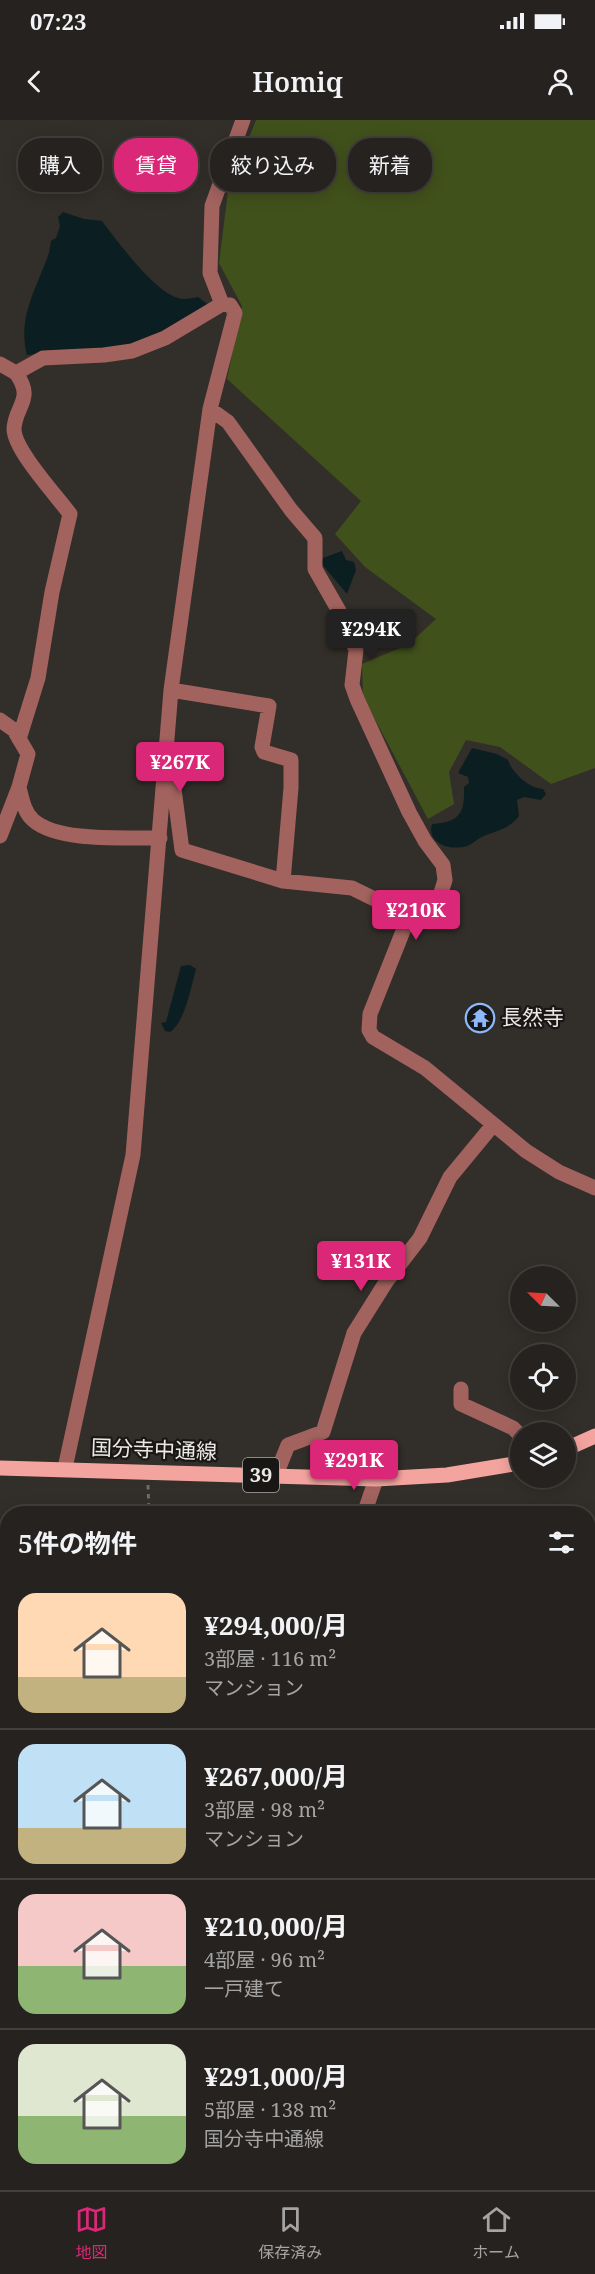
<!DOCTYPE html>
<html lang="ja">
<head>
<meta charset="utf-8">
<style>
  body { margin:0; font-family:"Noto Serif","Noto Sans JP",serif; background:#2e2a28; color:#f1f3f6; height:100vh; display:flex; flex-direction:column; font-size:22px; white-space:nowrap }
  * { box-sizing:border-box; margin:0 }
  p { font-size:20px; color:#a4a4a4 }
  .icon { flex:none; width:33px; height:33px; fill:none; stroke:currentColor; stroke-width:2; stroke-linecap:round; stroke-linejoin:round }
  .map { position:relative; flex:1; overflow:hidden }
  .side { position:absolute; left:0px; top:1386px; width:596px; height:684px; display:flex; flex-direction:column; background:#26221f; border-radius:24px 24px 0 0; box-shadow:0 3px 15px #0003,0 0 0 2px #423f3d }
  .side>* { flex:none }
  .guide { position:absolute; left:18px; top:18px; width:560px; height:54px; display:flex; gap:12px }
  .needle { width:39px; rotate:294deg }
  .fabs { position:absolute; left:510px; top:1146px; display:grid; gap:12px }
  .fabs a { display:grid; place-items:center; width:66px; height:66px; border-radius:50%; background:#26221f; box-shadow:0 3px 15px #0003,0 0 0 2px #423f3d; font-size:30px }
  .price { position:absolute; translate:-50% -51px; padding:0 14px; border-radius:6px; background:#db2777; color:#fff; font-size:20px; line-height:39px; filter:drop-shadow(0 2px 3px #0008) }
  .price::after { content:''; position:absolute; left:50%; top:36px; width:18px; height:14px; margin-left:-9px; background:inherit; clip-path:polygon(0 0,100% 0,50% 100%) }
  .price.current { background:#222; color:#fff }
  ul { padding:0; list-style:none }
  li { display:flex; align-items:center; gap:18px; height:150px; padding:0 18px }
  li+li { border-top:2px solid #423f3d }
  li span { display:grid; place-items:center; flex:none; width:168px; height:120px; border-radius:18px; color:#555 }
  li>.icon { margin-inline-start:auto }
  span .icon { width:72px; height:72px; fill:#fffc; stroke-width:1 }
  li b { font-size:26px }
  h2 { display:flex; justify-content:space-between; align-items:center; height:72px; padding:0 18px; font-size:26px }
  .tag { padding:0 21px; border-radius:24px; background:#26221f; box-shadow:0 3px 15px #0003,0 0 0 2px #423f3d; font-size:21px; line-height:54px }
  .tag.current { background:#db2777; color:#fff }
  .status { display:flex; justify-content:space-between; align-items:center; height:42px; padding:0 30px; background:#26221f; direction:ltr }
  .status svg { height:16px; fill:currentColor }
  header { display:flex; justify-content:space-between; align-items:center; height:78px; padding:0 18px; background:#26221f; font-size:27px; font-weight:600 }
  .tab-bar { display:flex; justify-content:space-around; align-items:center; height:84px; border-top:2px solid #423f3d; background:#26221f; font-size:16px; color:#a4a4a4 }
  .tab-bar a { display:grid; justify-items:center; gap:3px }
  .tab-bar .current { color:#db2777 }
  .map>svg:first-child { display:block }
  .green { fill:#41511b }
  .water { fill:#0b1e21 }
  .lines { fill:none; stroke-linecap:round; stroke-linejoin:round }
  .river { stroke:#0b1e21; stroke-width:27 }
  .path { stroke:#6f6b67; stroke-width:3; stroke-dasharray:4.5 4.5; stroke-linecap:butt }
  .minor { stroke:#a2625e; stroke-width:15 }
  .major { stroke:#f4a49f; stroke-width:15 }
  .labels { text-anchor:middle; stroke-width:4.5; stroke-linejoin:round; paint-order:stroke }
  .shield { fill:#181715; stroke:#acaaa7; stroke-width:1.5 }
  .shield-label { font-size:20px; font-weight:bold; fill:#ece9e6 }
  .poi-label { font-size:21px; fill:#ece9e6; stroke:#181715; text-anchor:start }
  .street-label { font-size:21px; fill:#ece9e6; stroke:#181715 }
</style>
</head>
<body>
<div class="status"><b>07:23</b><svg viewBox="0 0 49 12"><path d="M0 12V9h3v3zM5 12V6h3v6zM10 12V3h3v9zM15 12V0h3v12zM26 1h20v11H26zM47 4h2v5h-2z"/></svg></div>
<header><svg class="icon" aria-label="back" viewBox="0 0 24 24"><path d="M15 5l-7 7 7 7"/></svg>Homiq<svg class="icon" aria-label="person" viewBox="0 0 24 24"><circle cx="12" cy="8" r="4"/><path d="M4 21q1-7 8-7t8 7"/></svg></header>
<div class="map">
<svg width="595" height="2070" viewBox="0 0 595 2070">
  <rect width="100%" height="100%" fill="#322e29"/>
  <path class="green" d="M256 0H595V648L551 664 500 627 466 620 449 652 454 684 428 699 363 577 362 544 409 524 436 499 365 447 335 414 361 381 227 259 242 186 219 143 228 71Z"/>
  <path class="water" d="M63 92 84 99 102 101C117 121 152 168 175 177 182 180 190 179 198 177L210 186 156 215 130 225 27 235C17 197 37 168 49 133L51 121 56 118 60 106 58 97Z
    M342 431 346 440 354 442 356 450 347 474 321 443 323 438Z
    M472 628 497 634 508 640C512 653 530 669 543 669L546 674 541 680 524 677 517 680 519 696C509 709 498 710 484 716 478 718 473 724 467 726 452 731 426 724 432 704 459 702 465 694 464 667L469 663 468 657 458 653Z
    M190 845 196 849C191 867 185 902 170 912L165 911 161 903 166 902 181 846Z"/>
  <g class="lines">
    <path class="river" d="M588 1678 595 1664
      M0 1758 8 1755"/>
    <path class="path" d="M148 1365 149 1394
      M0 1612 8 1614
      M588 1641 595 1626
      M588 1711 595 1704
      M0 1742 8 1737"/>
    <path class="minor" d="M0 244 16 253
      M210 289 228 302 291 390 315 418V449L339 491 356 530 352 565 357 579 409 692 425 721 443 745 445 760 439 779 409 796
      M171 570 269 586 262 627 264 632 291 640V668L283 761
      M0 600 14 610 28 634 19 667 0 716
      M19 619 38 558 52 472 70 394C57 376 14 330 14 309 15 285 35 280 16 253L43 238 104 235 132 231 165 218 222 184
      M165 652 174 669 182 730 283 761 352 768 409 796 370 894 369 910 373 917 425 948 526 1031 559 1052 595 1068
      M19 667C22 679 24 692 33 700 59 723 127 717 160 718
      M461 1269V1284L513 1308 520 1315
      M65 1348 133 1035 171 570 210 289 235 193 230 185 222 184 210 153 212 86 243 0
      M276 1355 288 1325 323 1312 354 1213 386 1162 420 1118 450 1057 493 1005
      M364 1394 376 1359
      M588 1828 595 1831
      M100 2070 104 2062"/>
    <path class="major" d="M566 1329 595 1316
      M0 1348 376 1359 447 1355 520 1343"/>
  </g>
  <defs>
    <g id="temple-ring" transform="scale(1.5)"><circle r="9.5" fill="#181715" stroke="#8db9fc" stroke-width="1.5"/><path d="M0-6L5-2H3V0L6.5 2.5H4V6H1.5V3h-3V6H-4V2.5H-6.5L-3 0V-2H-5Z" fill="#8db9fc"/></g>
  </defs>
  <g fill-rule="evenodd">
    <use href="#temple-ring" x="480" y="898"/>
  </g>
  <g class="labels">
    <rect class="shield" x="243" y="1338" width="36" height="34" rx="4.5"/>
    <g class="shield-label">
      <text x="261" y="1362">39</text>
    </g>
    <g class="poi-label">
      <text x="501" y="905">長然寺</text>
    </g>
    <g class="street-label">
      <text transform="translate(154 1330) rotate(2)" y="7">国分寺中通線</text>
    </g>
  </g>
</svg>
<div class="fabs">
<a><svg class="needle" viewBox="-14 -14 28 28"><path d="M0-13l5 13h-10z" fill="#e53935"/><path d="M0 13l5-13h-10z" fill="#a4a4a4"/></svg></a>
<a><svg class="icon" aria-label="locate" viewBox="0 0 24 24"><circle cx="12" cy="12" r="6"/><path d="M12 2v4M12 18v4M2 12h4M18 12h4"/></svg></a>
<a><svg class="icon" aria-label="layers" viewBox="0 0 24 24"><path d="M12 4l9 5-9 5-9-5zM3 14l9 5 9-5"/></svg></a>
</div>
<b class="price current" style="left:371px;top:540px">¥294K</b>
<b class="price" style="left:180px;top:673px">¥267K</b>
<b class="price" style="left:416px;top:821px">¥210K</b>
<b class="price" style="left:361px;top:1172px">¥131K</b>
<b class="price" style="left:354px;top:1371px">¥291K</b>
<div class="guide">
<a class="tag">購入</a>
<a class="tag current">賃貸</a>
<a class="tag">絞り込み</a>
<a class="tag">新着</a>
</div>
<section class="side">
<h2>5件の物件<svg class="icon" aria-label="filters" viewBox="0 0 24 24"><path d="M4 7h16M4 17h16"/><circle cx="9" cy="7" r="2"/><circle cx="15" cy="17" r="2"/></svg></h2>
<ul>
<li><span style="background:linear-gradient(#ffd9b3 70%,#c2b280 0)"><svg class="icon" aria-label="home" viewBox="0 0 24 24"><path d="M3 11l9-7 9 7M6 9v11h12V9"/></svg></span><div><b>¥294,000/月</b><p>3部屋 · 116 m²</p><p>マンション</p></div></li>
<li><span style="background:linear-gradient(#bfe0f5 70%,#c2b280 0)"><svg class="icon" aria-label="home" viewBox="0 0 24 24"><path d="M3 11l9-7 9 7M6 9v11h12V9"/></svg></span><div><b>¥267,000/月</b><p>3部屋 · 98 m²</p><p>マンション</p></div></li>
<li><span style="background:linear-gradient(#f6c9c9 60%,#8fb573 0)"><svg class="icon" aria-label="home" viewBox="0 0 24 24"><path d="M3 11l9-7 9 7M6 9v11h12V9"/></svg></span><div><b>¥210,000/月</b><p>4部屋 · 96 m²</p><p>一戸建て</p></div></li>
<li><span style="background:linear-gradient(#dfe7d0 60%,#8fb573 0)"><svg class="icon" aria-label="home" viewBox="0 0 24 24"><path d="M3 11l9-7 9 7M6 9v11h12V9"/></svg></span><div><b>¥291,000/月</b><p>5部屋 · 138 m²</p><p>国分寺中通線</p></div></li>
</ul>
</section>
</div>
<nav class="tab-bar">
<a class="current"><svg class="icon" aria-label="map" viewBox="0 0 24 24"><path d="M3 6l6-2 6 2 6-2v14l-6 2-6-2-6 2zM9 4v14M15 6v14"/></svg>地図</a>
<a><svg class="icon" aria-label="saved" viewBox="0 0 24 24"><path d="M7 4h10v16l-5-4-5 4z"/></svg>保存済み</a>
<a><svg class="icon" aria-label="home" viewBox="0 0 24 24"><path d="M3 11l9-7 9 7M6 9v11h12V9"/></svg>ホーム</a>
</nav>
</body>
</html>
